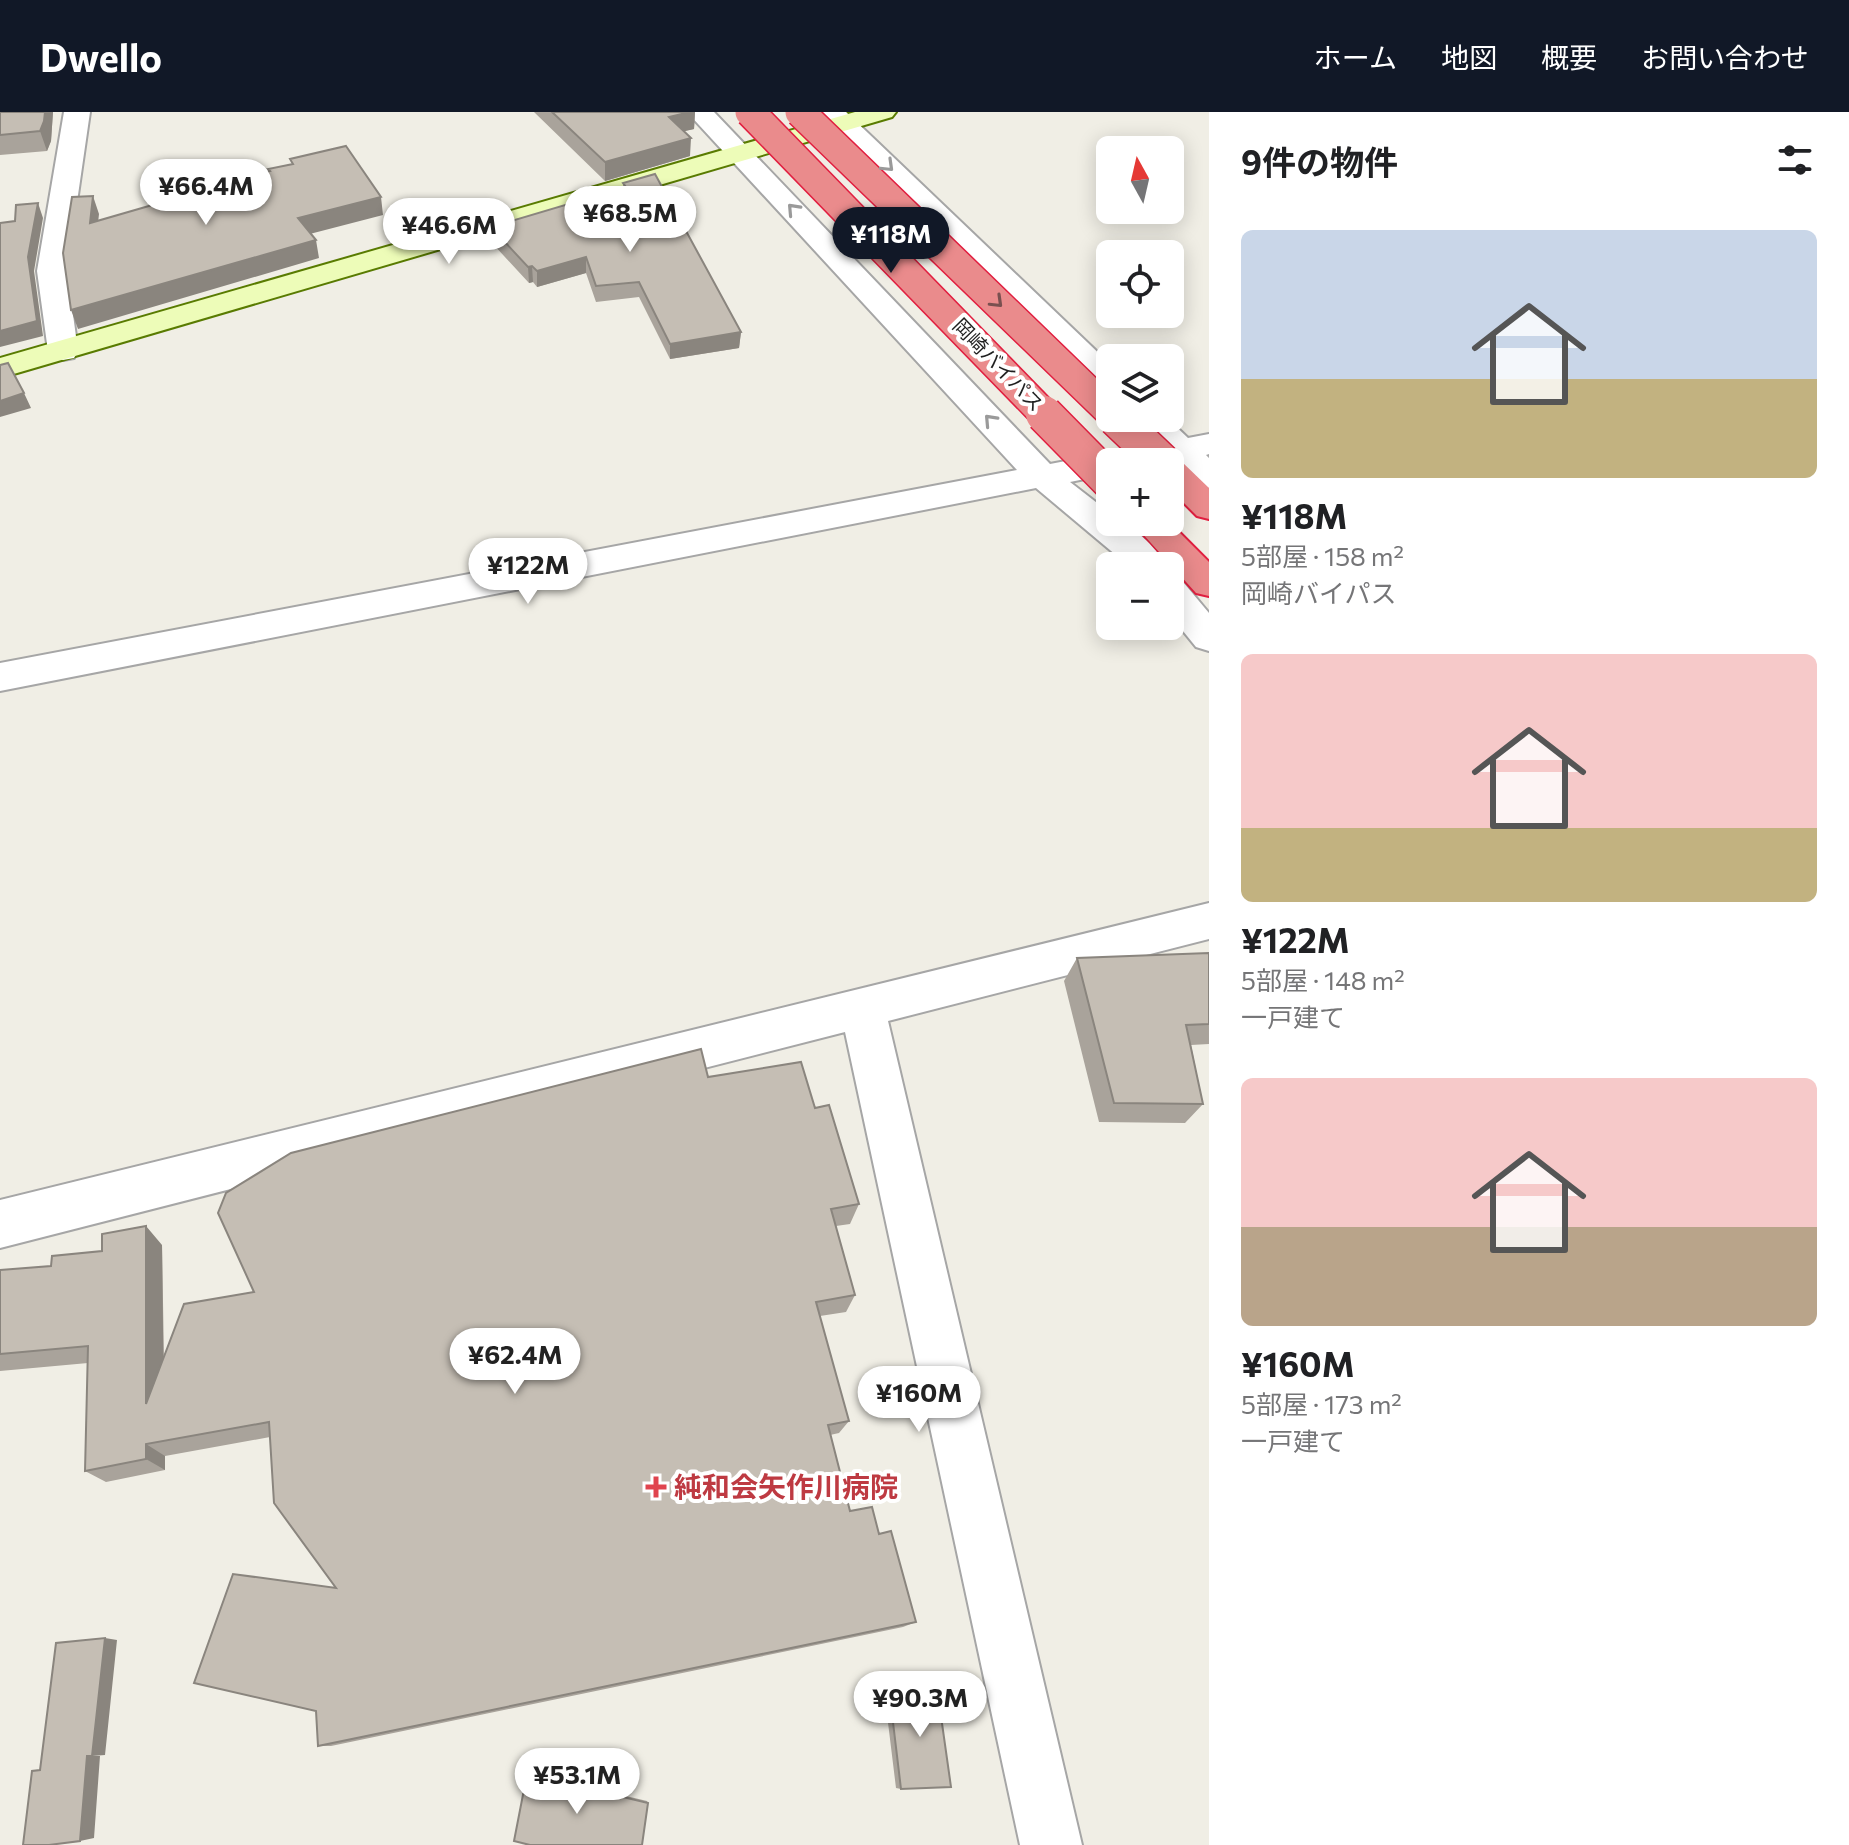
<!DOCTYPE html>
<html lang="ja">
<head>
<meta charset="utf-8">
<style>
  body { margin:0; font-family:Commissioner,"Noto Sans JP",sans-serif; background:#f6f6f6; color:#202124; height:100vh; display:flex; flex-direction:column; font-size:30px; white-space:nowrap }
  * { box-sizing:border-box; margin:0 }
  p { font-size:26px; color:#757577 }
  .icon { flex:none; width:44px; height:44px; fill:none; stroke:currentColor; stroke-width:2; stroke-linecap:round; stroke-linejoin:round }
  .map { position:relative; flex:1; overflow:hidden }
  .sheet { display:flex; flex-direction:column; background:#fff; width:640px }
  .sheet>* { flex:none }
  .needle { width:52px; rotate:352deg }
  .buttons { position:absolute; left:1096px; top:24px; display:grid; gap:16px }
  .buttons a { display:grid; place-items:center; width:88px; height:88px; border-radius:12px; background:#fff; box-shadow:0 4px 20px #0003; font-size:40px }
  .price { position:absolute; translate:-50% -68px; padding:0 18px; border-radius:28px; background:#fff; color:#222; font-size:26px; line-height:52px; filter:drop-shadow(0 2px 4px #0008) }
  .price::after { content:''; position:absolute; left:50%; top:48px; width:24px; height:18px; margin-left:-12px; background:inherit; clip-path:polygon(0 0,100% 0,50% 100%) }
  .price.active { background:#111827; color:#fff }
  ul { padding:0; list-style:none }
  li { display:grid; align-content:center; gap:16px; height:424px; padding:0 32px }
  li span { display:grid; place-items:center; height:248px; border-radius:12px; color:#555 }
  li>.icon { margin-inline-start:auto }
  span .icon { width:144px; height:144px; fill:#fffc; stroke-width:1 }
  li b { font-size:34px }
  h2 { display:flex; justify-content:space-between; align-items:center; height:96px; padding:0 32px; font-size:34px }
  header { display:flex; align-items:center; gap:48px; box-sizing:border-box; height:112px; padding:0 40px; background:#111827; color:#fff }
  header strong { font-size:38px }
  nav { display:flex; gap:44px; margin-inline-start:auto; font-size:28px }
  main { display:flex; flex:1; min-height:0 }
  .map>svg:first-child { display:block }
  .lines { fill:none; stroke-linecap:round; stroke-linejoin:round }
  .street-casing { stroke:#a6a6a6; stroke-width:4 }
  .secondary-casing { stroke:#597b01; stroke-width:4 }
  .highway-casing { stroke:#e11f40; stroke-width:4 }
  .street { fill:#fff; fill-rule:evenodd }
  .secondary { fill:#edfcb8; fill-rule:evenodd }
  .highway { fill:#ea8b8c; fill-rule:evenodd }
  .highway-bridge-far1-casing { stroke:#e11f40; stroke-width:32; stroke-linecap:butt }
  .highway-bridge-casing { stroke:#e11f40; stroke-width:39; stroke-linecap:butt }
  .highway-bridge-far1 { stroke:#ea8b8c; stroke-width:29 }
  .highway-bridge { stroke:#ea8b8c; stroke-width:36 }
  .wall { fill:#a9a39b }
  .shaded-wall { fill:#8a857e }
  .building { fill:#c5beb4; stroke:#8a857e; stroke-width:2 }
  .oneway { stroke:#9a9a9a }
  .oneway2 { stroke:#7a5050 }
  .health-dot { fill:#e0444e; stroke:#fff; stroke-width:3 }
  .labels { text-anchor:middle; stroke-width:8; stroke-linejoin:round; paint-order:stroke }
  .far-street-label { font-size:20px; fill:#1f1f1f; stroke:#fff }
  .near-health-label { font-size:28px; font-weight:bold; fill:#be3a42; stroke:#fff; text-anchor:start }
</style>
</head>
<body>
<header>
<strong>Dwello</strong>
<nav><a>ホーム</a><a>地図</a><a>概要</a><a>お問い合わせ</a></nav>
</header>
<main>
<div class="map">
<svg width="1209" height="1733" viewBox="0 0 1209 1733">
  <rect width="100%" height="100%" fill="#f0eee5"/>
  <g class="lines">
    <g class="street-casing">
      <path id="street" d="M64 0H90L67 159 78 239 74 246 63 248 52 246 48 239 37 159Z
        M687 0H714L1050 352 1155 332 1132 306H1167L1188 326 1209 322V342L1206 343 1209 346V376L1197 373 1173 349 1110 350V362L1070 370 1110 401V410C1133 410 1155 435 1167 454H1129L1036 376 0 579V551L1017 358Z
        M818 0H846L1110 252V279L1099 276Z
        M1170 466 1183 470 1209 501V539L1196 535 1170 503Z
        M1209 791V827L888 909 1082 1733H1020L845 920 0 1136V1088Z"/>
    </g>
    <g class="secondary-casing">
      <path id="secondary" d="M855 0H896L892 5 0 266V246Z"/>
    </g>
    <g class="highway-casing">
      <path id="highway" d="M1170 347 1182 350 1209 376V407L1197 404 1170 377V350H1159Z
        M1132 410H1169L1209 450V484L1196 481Z"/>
    </g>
    <use href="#street" class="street"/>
    <use href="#secondary" class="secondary"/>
    <use href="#highway" class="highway"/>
    <g class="highway-bridge-far1-casing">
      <path id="highway-bridge-far1" d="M750 0 1046 304
        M800 0 1110 300"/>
    </g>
    <g class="highway-bridge-casing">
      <path id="highway-bridge" d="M1044 302 1110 369
        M1116 306 1162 350"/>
    </g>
    <use href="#highway-bridge-far1" class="highway-bridge-far1"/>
    <use href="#highway-bridge" class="highway-bridge"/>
  </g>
  <path class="wall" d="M0 0H53L51 29 47 39 0 43Z
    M534 0H695L694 17 684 19 690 44 605 69Z
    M623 71 741 220 739 236 670 247 639 185 596 190 586 161 537 175 533 170 529 171 492 131 491 115 623 76Z
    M1209 841V932L1191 933 1203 992 1185 1011 1099 1010 1064 869 1077 846Z
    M708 965 815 996 859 1092 850 1112 836 1114 855 1183 846 1200 820 1204 849 1309 839 1321 830 1323 850 1399 879 1422 916 1510 903 1515 331 1634H318L336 1476 270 1325 165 1344V1358L106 1370 85 1359 88 1251 0 1259V1158L51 1154 162 1133 164 1246 254 1180Z
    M889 1577 901 1677 896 1676 884 1578Z
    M530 1661 647 1689 648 1691 527 1662Z"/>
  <path class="shaded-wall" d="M45 0H53L51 29 47 39 40 19Z
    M690 0H695L694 17 668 23 669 5Z
    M691 26 690 44 605 69V50Z
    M93 84 99 102 96 129 90 111Z
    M381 85 383 103 302 124 298 106Z
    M38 91 43 106 34 159 43 224 0 235V219Z
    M316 128 319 146 78 217 71 198Z
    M586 145V161L537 175V159Z
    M532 154 533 170 529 171 528 155Z
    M741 220 739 236 670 247V232Z
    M24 281 31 296 0 305V289Z
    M146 1114 162 1133 164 1305 146 1292Z
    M146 1332 165 1344V1358L146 1347Z
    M105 1526 117 1528 105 1643 92 1644Z
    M87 1644H100L94 1726 80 1729Z"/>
  <path class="building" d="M0 0H45L44 9 40 19 0 23Z
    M552 0H690L669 5 691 26 605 50Z
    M346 34 381 85 298 106 316 128 71 198 63 141 72 85 93 84 90 111 270 59 268 57 293 52 290 47Z
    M655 62 741 220 670 232 639 170 596 174 586 145 537 159 532 154 528 155 491 115 626 75 623 71Z
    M38 91 28 145 37 209 0 219V111L15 109 16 93Z
    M8 251 24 281 0 289V253Z
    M1209 841V912L1186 913 1203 992 1114 991 1077 846Z
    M701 937 708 965 801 950 815 996 829 993 859 1092 831 1097 855 1183 816 1190 849 1309 828 1313 850 1399 872 1395 879 1422 891 1419 916 1510 318 1634 316 1599 194 1571 233 1462 336 1476 274 1391 269 1310 146 1332V1347L85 1359 88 1234 0 1242V1158L51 1154 52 1144 102 1139V1122L146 1114V1292L184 1192 254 1180 218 1101 226 1081 291 1041Z
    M105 1526 92 1644H87L80 1729 49 1733H23L32 1659 40 1658 56 1531Z
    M937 1576 951 1675 901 1677 889 1577Z
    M527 1662 648 1691 642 1733H530L514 1729Z"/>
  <defs><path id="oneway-chevron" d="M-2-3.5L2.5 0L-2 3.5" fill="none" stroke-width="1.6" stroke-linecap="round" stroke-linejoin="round" transform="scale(2)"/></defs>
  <g class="oneway">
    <use href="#oneway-chevron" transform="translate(888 54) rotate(44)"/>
    <use href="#oneway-chevron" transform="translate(793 97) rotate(-133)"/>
    <use href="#oneway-chevron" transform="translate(990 308) rotate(-133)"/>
  </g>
  <use class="oneway2" href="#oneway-chevron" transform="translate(997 190) rotate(44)"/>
  <path class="health-dot" d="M652 1363h8v8h8v8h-8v8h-8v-8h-8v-8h8z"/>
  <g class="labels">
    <g class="far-street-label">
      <text transform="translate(998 253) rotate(46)" y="7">岡崎バイパス</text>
    </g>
    <g class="near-health-label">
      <text x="674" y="1385">純和会矢作川病院</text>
    </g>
  </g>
</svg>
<div class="buttons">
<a><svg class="needle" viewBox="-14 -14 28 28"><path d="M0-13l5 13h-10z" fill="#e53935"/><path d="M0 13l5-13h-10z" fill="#757577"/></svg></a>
<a><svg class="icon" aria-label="locate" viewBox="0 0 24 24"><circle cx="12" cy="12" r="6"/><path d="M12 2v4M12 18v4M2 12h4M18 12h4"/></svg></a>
<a><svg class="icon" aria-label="layers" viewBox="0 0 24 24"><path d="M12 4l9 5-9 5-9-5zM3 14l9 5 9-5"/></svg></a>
<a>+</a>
<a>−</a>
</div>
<b class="price" style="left:206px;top:115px">¥66.4M</b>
<b class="price" style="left:630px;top:142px">¥68.5M</b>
<b class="price" style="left:449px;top:154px">¥46.6M</b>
<b class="price active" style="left:891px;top:163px">¥118M</b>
<b class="price" style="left:528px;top:494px">¥122M</b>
<b class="price" style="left:515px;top:1284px">¥62.4M</b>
<b class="price" style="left:919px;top:1322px">¥160M</b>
<b class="price" style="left:920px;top:1627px">¥90.3M</b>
<b class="price" style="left:577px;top:1704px">¥53.1M</b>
</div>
<section class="sheet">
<h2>9件の物件<svg class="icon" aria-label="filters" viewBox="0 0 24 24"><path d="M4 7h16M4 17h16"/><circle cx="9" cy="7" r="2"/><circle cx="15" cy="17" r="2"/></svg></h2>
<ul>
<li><span style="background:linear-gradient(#c9d6e8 60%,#c2b280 0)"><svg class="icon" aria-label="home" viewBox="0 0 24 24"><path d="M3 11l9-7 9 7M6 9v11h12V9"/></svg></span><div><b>¥118M</b><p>5部屋 · 158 m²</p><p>岡崎バイパス</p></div></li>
<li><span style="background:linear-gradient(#f6c9c9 70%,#c2b280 0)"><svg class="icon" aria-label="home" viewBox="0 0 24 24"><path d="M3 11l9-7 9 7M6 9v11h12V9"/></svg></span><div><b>¥122M</b><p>5部屋 · 148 m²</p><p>一戸建て</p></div></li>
<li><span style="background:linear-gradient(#f6c9c9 60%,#b9a48a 0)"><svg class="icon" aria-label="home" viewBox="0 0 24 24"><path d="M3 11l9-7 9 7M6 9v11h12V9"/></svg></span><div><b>¥160M</b><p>5部屋 · 173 m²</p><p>一戸建て</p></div></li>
</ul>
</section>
</main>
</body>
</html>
